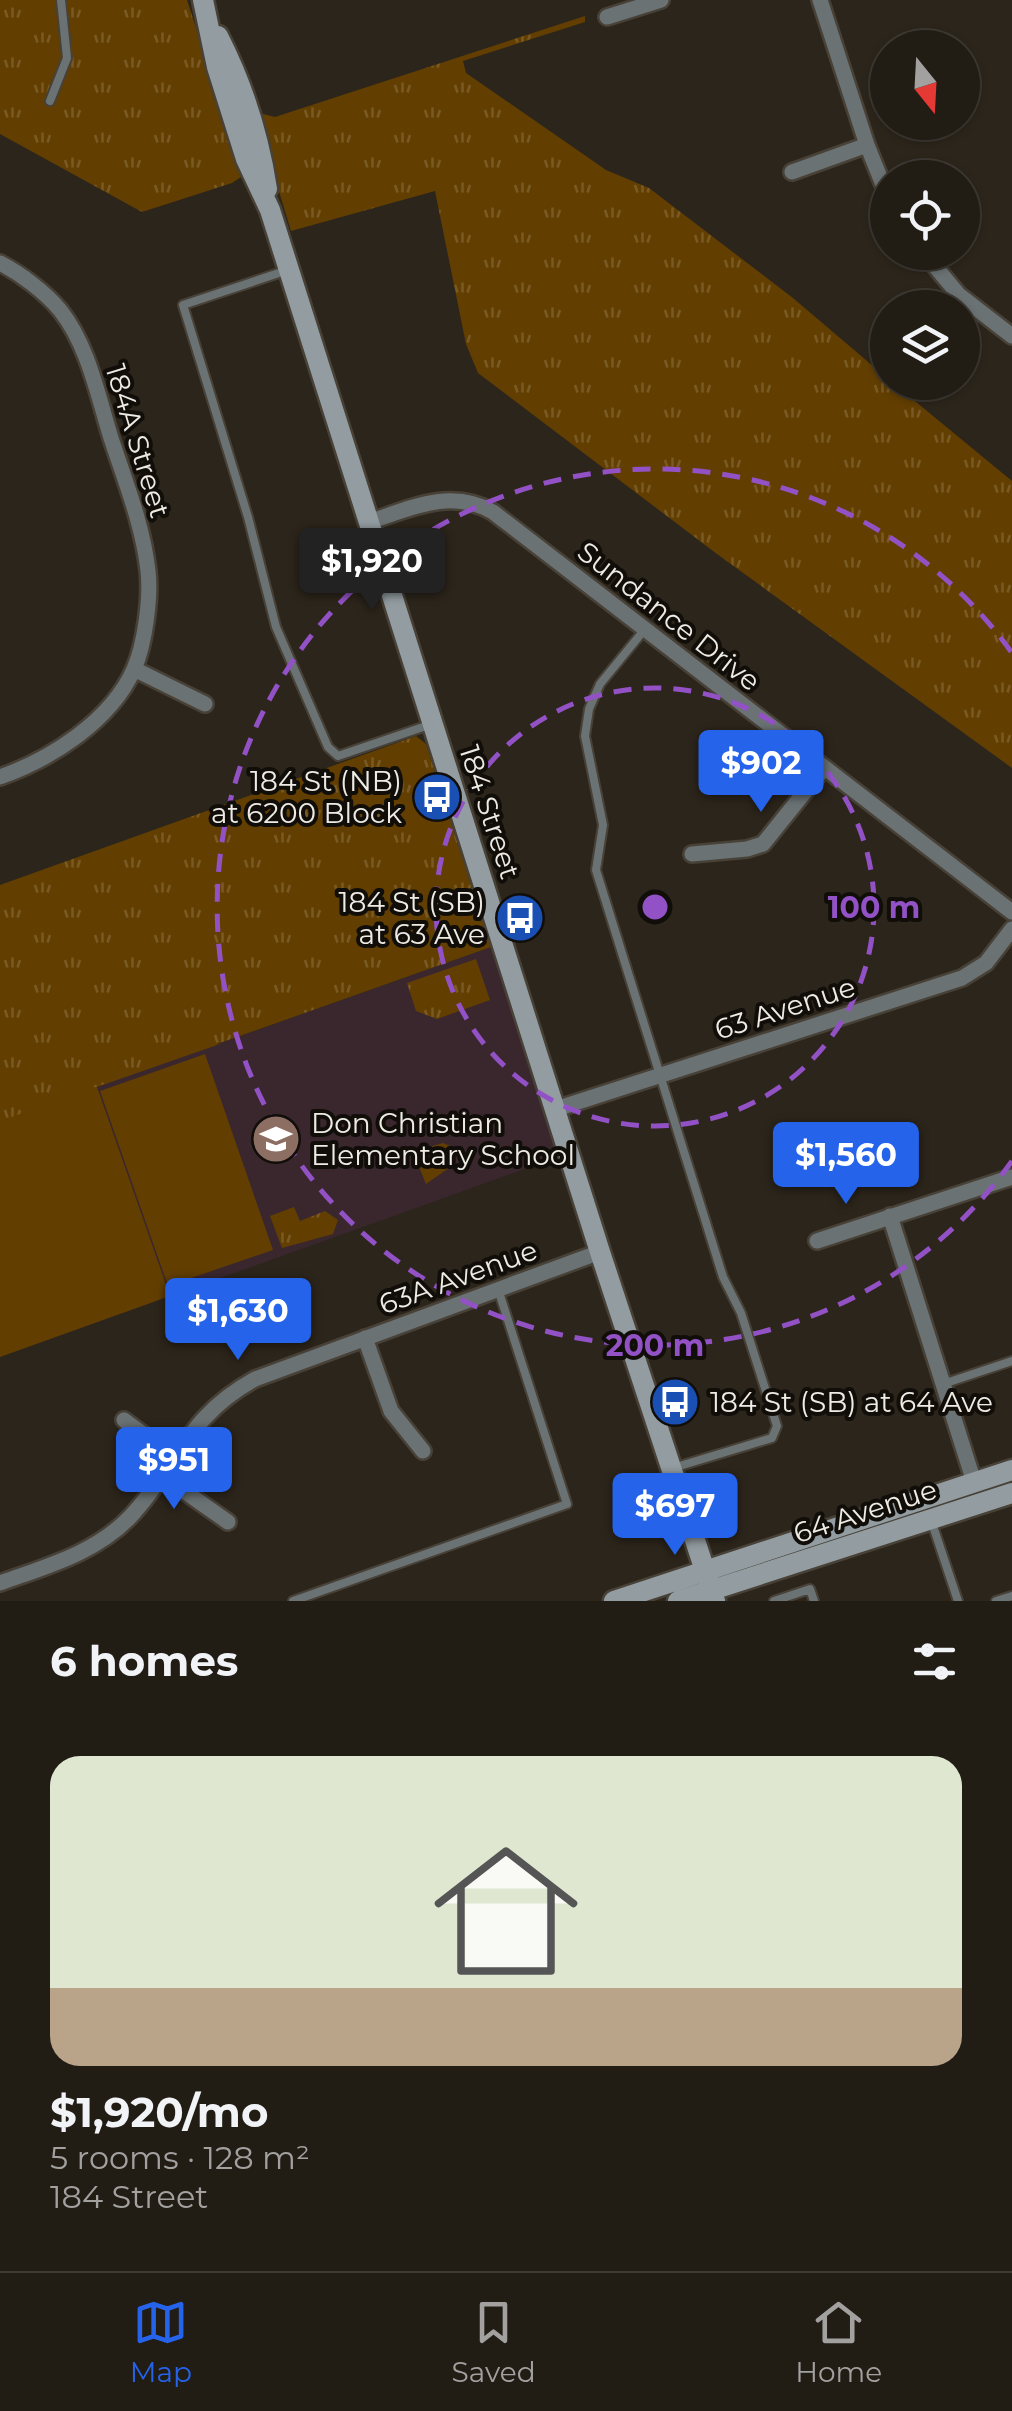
<!DOCTYPE html>
<html lang="en">
<head>
<meta charset="utf-8">
<style>
  body { margin:0; font-family:Montserrat,sans-serif; background:#2d2922; color:#f1f3f6; height:100vh; display:flex; flex-direction:column; font-size:38px; white-space:nowrap }
  * { box-sizing:border-box; margin:0 }
  p { font-size:32px; color:#a2a1a0 }
  .icon { flex:none; width:55px; height:55px; fill:none; stroke:currentColor; stroke-width:2; stroke-linecap:round; stroke-linejoin:round }
  .map { position:relative; height:1601px; overflow:hidden }
  .panel { display:flex; flex-direction:column; background:#211c14; flex:1 }
  .panel>* { flex:none }
  .needle { width:65px; rotate:162deg }
  .tools { position:absolute; left:870px; top:30px; display:grid; gap:20px }
  .tools a { display:grid; place-items:center; width:110px; height:110px; border-radius:50%; background:#211c14; box-shadow:0 2px 8px #0004,0 0 0 2px #3e3a34; font-size:50px }
  .price { position:absolute; translate:-50% -85px; padding:0 22px; border-radius:10px; background:#2563eb; color:#fff; font-size:32px; line-height:65px; filter:drop-shadow(0 2px 5px #0008) }
  .price::after { content:''; position:absolute; left:50%; top:60px; width:30px; height:22px; margin-left:-15px; background:inherit; clip-path:polygon(0 0,100% 0,50% 100%) }
  .price.selected { background:#222; color:#fff }
  ul { padding:0; list-style:none }
  li { display:grid; align-content:center; gap:20px; height:530px; padding:0 50px }
  li+li { border-top:2px solid #3e3a34 }
  li span { display:grid; place-items:center; height:310px; border-radius:30px; color:#555 }
  li>.icon { margin-inline-start:auto }
  span .icon { width:180px; height:180px; fill:#fffc; stroke-width:1 }
  li b { font-size:42px }
  h2 { display:flex; justify-content:space-between; align-items:center; height:120px; padding:0 50px; font-size:42px }
  .tabs { display:flex; justify-content:space-around; align-items:center; height:140px; border-top:2px solid #3e3a34; background:#211c14; font-size:28px; color:#a2a1a0 }
  .tabs a { display:grid; justify-items:center; gap:5px }
  .tabs .selected { color:#2563eb }
  .map>svg:first-child { display:block }
  .education { fill:#3a272e }
  .grass { fill:#623e00 }
  .park { fill:url(#park-tufts) }
  .lines { fill:none; stroke-linecap:round; stroke-linejoin:round }
  .service-casing { stroke:#474137; stroke-width:12 }
  .minor-casing { stroke:#474137; stroke-width:20 }
  .secondary-casing { stroke:#474137; stroke-width:25 }
  .service { stroke:#6b7274; stroke-width:8 }
  .minor { stroke:#6b7274; stroke-width:15 }
  .secondary { stroke:#939da1; stroke-width:20 }
  .ring { fill:none; stroke:#9252c6; stroke-width:5; stroke-dasharray:18 12 }
  .labels { text-anchor:middle; stroke-width:8; stroke-linejoin:round; paint-order:stroke }
  .street-label { font-size:28px; fill:#eeeae4; stroke:#110e0a }
  .poi-label { font-size:28px; fill:#eeeae4; stroke:#110e0a; text-anchor:end }
  .centre { fill:#9252c6; stroke:#110e0a; stroke-width:5 }
  .ring-label { font-size:30px; text-anchor:middle; font-weight:bold; fill:#9252c6; stroke:#110e0a; stroke-width:8; stroke-linejoin:round; paint-order:stroke }
</style>
</head>
<body>
<div class="map">
<svg width="1012" height="1601" viewBox="0 0 1012 1601">
  <defs>
    <pattern id="park-tufts" width="24" height="20" patternUnits="userSpaceOnUse" patternTransform="scale(2.5)"><rect width="24" height="20" fill="#623e00"/><path d="M3 7l-1-3M5 7V3M7 7l1-3M15 17l-1-3M17 17v-4M19 17l1-3" fill="none" stroke="#795a25"/></pattern>
  </defs>
  <rect width="100%" height="100%" fill="#2c251b"/>
  <path class="education" d="M491 947 558 1157 0 1357V1121Z"/>
  <path class="grass" d="M220 1044 97 1087 170 1296 0 1357V1057Z
    M205 1054 273 1250 168 1286 100 1091Z"/>
  <path class="park" d="M0 0H187L244 175 232 183 142 212 0 134Z
    M585 16V22L463 61 466 73 606 170 649 188 793 298 887 378 888 382 893 383 1012 481V768L717 554 478 373 466 344 435 191 291 231 255 112 275 117Z
    M416 736 426 744 491 947 0 1121V885Z
    M476 959 490 1000 437 1019 416 1011 407 983Z
    M443 1143 450 1146 456 1163 426 1184 413 1152Z
    M294 1207 300 1221 325 1211 338 1220 333 1234 282 1248 270 1216Z"/>
  <g class="lines">
    <g class="service-casing">
      <path id="service" d="M50 101 67 58 61 0
        M288 270 183 305 248 517 276 627 328 747 338 756 429 725
        M645 629 600 684 589 709 585 736 603 825 596 870 723 1277 741 1313 777 1426 772 1438 673 1468
        M943 1384 1012 1361
        M931 1520 958 1601
        M293 1601 567 1504 498 1289
        M774 1601 810 1589 814 1601
        M996 1601 1012 1596"/>
    </g>
    <g class="minor-casing">
      <path id="minor" d="M820 0 867 145 888 197
        M607 17 661 0
        M792 172 867 145
        M923 252 959 295 1012 336
        M0 263C21 274 45 292 60 310 88 345 98 396 111 438 125 481 143 525 148 571 151 597 145 644 134 669 111 721 51 759 0 777
        M369 522C411 508 451 488 493 512L1012 912
        M134 669 205 704
        M692 854 747 849 763 844 824 768
        M556 1109 962 978 986 963 1012 929
        M890 1216 974 1482
        M817 1241 1012 1177
        M365 1338 391 1411 423 1451
        M124 1420 162 1448 174 1484 228 1522
        M0 1583C47 1566 96 1553 131 1516 179 1464 186 1417 255 1379L600 1252"/>
    </g>
    <g class="secondary-casing">
      <path id="secondary" d="M203 0 217 67 246 159 270 210 600 1252 715 1601
        M218 36C242 83 259 136 267 189
        M614 1601 1012 1470
        M678 1601 1012 1493"/>
    </g>
    <use href="#service" class="service"/>
    <use href="#minor" class="minor"/>
    <use href="#secondary" class="secondary"/>
  </g>
  <g class="ring">
    <circle cx="655" cy="907" r="219"/>
    <path d="M1012 1161A438 438 0 1 1 1012 653"/>
  </g>
  <defs>
    <g id="bus-disc" transform="scale(2.5)"><circle r="9.5" fill="#1a4fb4" stroke="#110e0a"/><path d="M-5-6H5V4H4V6H2V4H-2V6H-4V4H-5ZM-3.5-4V0h7V-4ZM-3.5 1.2v1.5H-2V1.2ZM2 1.2v1.5H3.5V1.2Z" fill="#fff"/></g>
    <g id="school-disc" transform="scale(2.5)"><circle r="9.5" fill="#8d6e63" stroke="#110e0a"/><path d="M0-5L7-2L0 1L-7-2ZM-4 1L0 2.5L4 1V4Q0 6-4 4Z" fill="#fff"/></g>
  </defs>
  <g fill-rule="evenodd">
    <use href="#bus-disc" x="437" y="797"/>
    <use href="#bus-disc" x="520" y="918"/>
    <use href="#school-disc" x="276" y="1139"/>
    <use href="#bus-disc" x="675" y="1402"/>
  </g>
  <g class="labels">
    <g class="street-label">
      <text transform="translate(138 441) rotate(73)" y="10">184A Street</text>
      <text transform="translate(669 616) rotate(38)" y="10">Sundance Drive</text>
      <text transform="translate(490 812) rotate(72)" y="10">184 Street</text>
      <text transform="translate(785 1008) rotate(-18)" y="10">63 Avenue</text>
      <text transform="translate(458 1277) rotate(-20)" y="10">63A Avenue</text>
      <text transform="translate(865 1511) rotate(-18)" y="10">64 Avenue</text>
    </g>
    <g class="poi-label">
      <text x="402" y="791">184 St (NB)<tspan x="402" dy="32">at 6200 Block</tspan></text>
      <text x="485" y="912">184 St (SB)<tspan x="485" dy="32">at 63 Ave</tspan></text>
      <text x="311" y="1133" text-anchor="start">Don Christian<tspan x="311" dy="32">Elementary School</tspan></text>
      <text x="710" y="1412" text-anchor="start">184 St (SB) at 64 Ave</text>
    </g>
  </g>
  <circle cx="655" cy="907" r="15" class="centre"/>
  <g class="ring-label">
    <text x="874" y="918">100 m</text>
    <text x="655" y="1356">200 m</text>
  </g>
</svg>
<div class="tools">
<a><svg class="needle" viewBox="-14 -14 28 28"><path d="M0-13l5 13h-10z" fill="#e53935"/><path d="M0 13l5-13h-10z" fill="#a2a1a0"/></svg></a>
<a><svg class="icon" aria-label="locate" viewBox="0 0 24 24"><circle cx="12" cy="12" r="6"/><path d="M12 2v4M12 18v4M2 12h4M18 12h4"/></svg></a>
<a><svg class="icon" aria-label="layers" viewBox="0 0 24 24"><path d="M12 4l9 5-9 5-9-5zM3 14l9 5 9-5"/></svg></a>
</div>
<b class="price selected" style="left:372px;top:613px">$1,920</b>
<b class="price" style="left:761px;top:815px">$902</b>
<b class="price" style="left:846px;top:1207px">$1,560</b>
<b class="price" style="left:238px;top:1363px">$1,630</b>
<b class="price" style="left:174px;top:1512px">$951</b>
<b class="price" style="left:675px;top:1558px">$697</b>
</div>
<section class="panel">
<h2>6 homes<svg class="icon" aria-label="filters" viewBox="0 0 24 24"><path d="M4 7h16M4 17h16"/><circle cx="9" cy="7" r="2"/><circle cx="15" cy="17" r="2"/></svg></h2>
<ul>
<li><span style="background:linear-gradient(#dfe7d0 75%,#b9a48a 0)"><svg class="icon" aria-label="home" viewBox="0 0 24 24"><path d="M3 11l9-7 9 7M6 9v11h12V9"/></svg></span><div><b>$1,920/mo</b><p>5 rooms · 128 m²</p><p>184 Street</p></div></li>
</ul>
</section>
<nav class="tabs">
<a class="selected"><svg class="icon" aria-label="map" viewBox="0 0 24 24"><path d="M3 6l6-2 6 2 6-2v14l-6 2-6-2-6 2zM9 4v14M15 6v14"/></svg>Map</a>
<a><svg class="icon" aria-label="saved" viewBox="0 0 24 24"><path d="M7 4h10v16l-5-4-5 4z"/></svg>Saved</a>
<a><svg class="icon" aria-label="home" viewBox="0 0 24 24"><path d="M3 11l9-7 9 7M6 9v11h12V9"/></svg>Home</a>
</nav>
</body>
</html>
